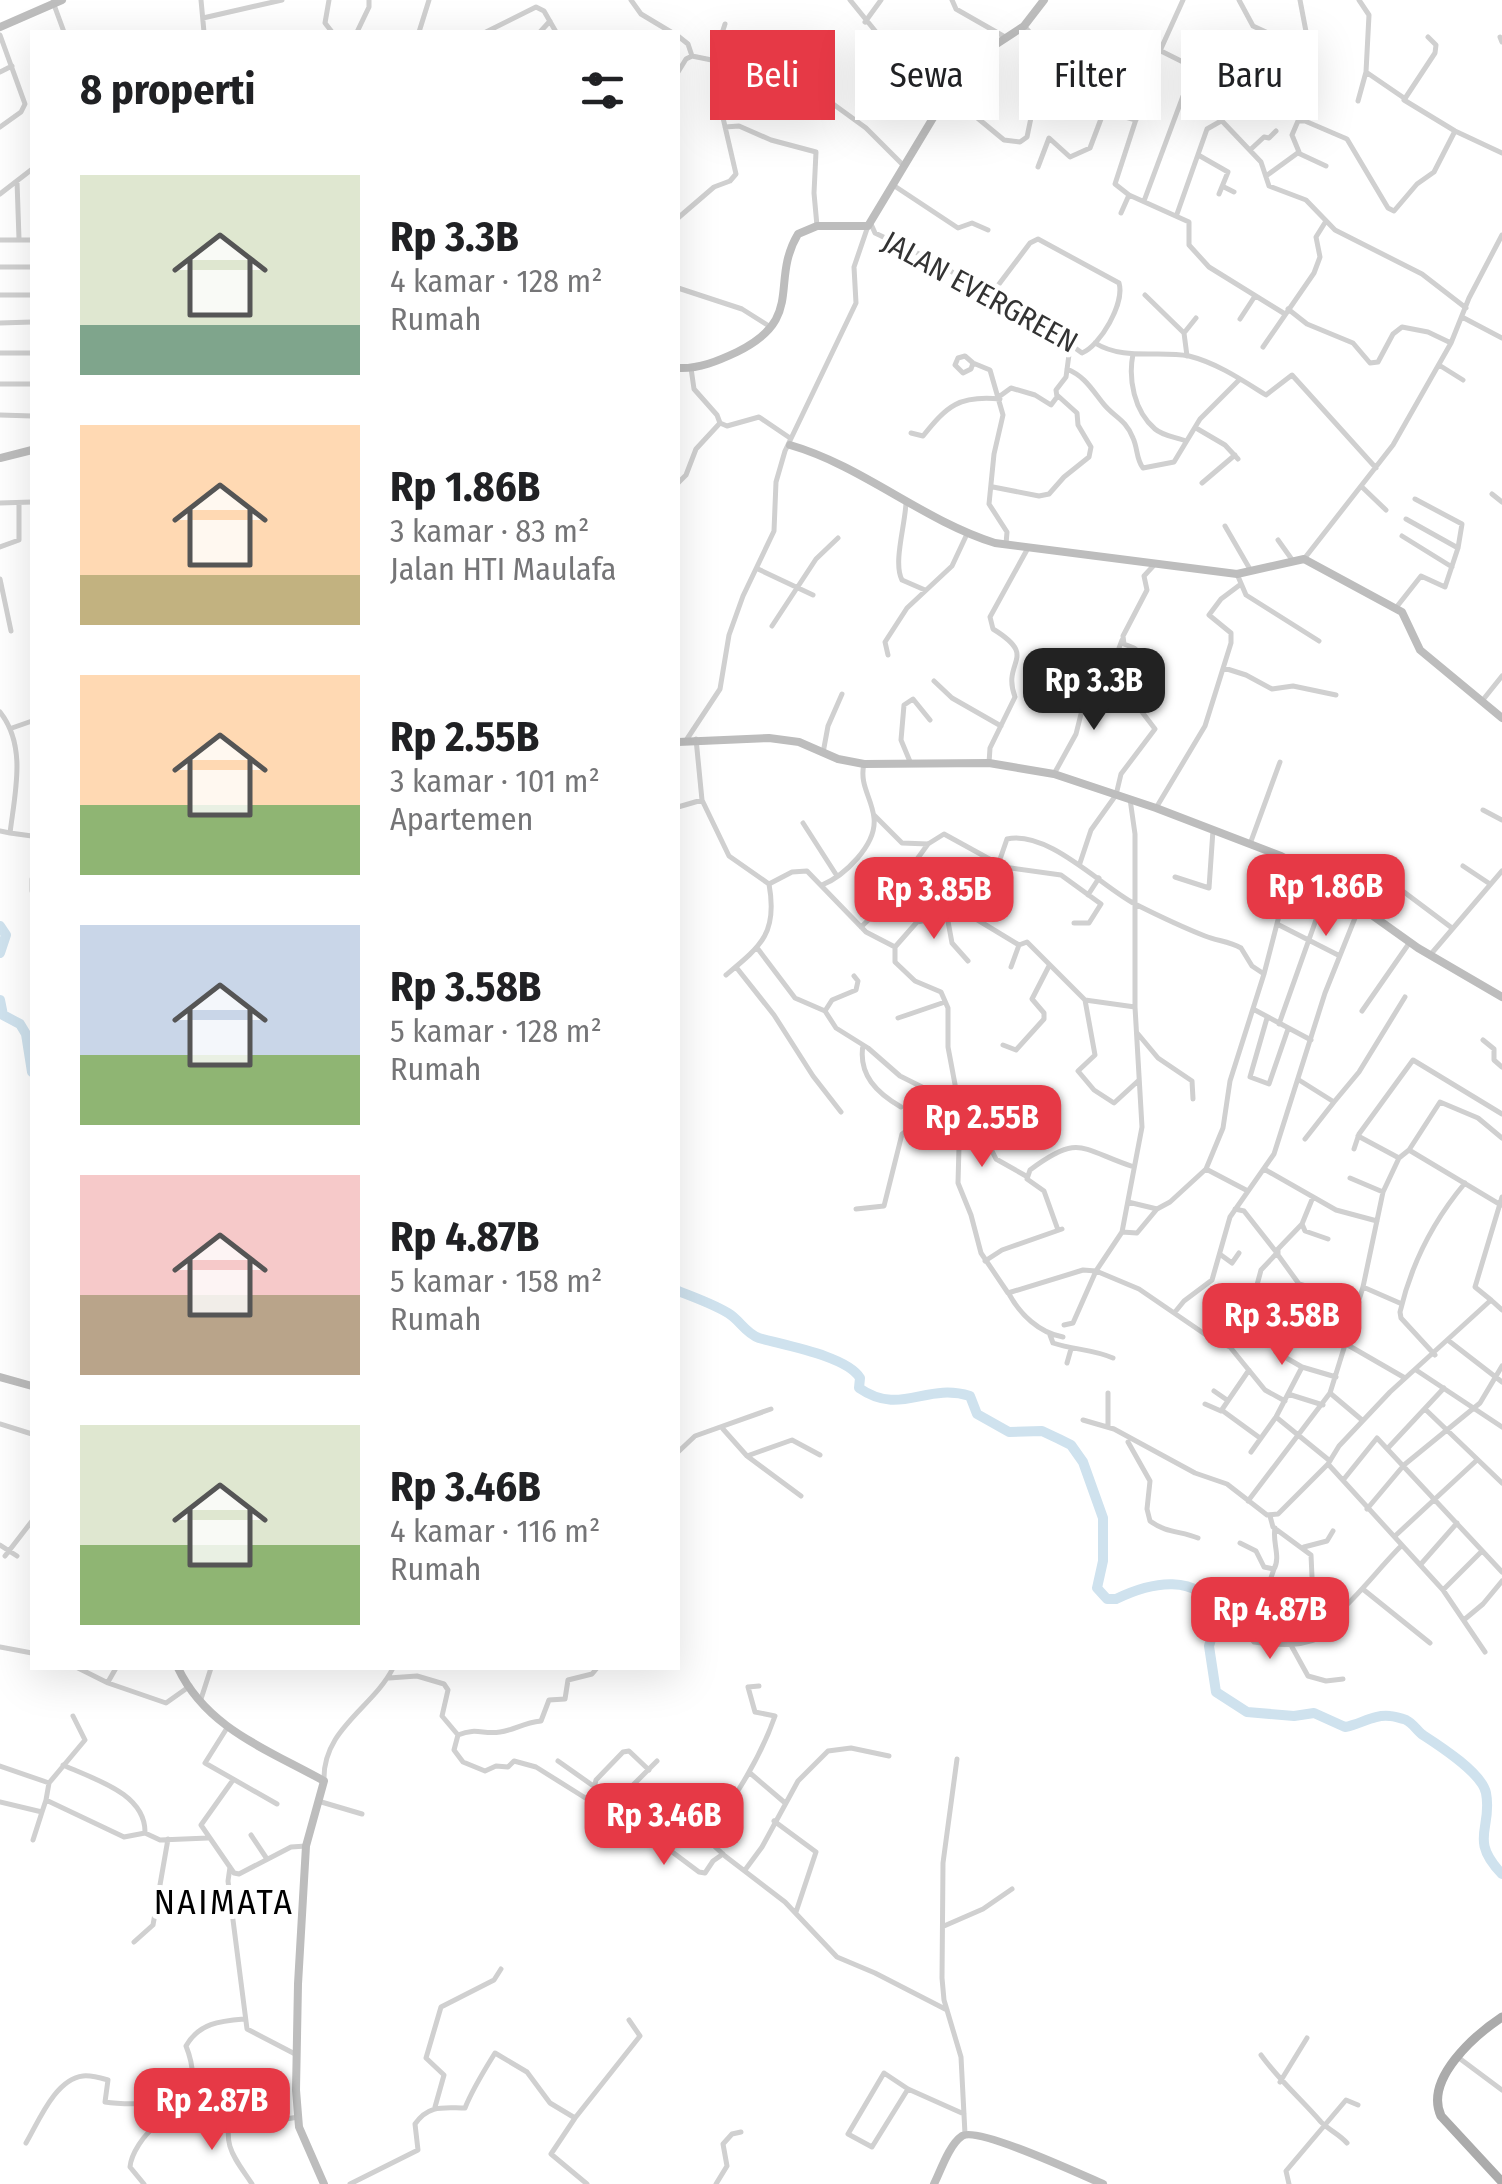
<!DOCTYPE html>
<html lang="id">
<head>
<meta charset="utf-8">
<style>
  body { margin:0; font-family:"Fira Sans Condensed",sans-serif; background:#f6f6f6; color:#202124; height:100vh; display:flex; flex-direction:column; font-size:38px; white-space:nowrap }
  * { box-sizing:border-box; margin:0 }
  p { font-size:32px; color:#757577 }
  .icon { flex:none; width:55px; height:55px; fill:none; stroke:currentColor; stroke-width:2; stroke-linecap:round; stroke-linejoin:round }
  .map { position:relative; flex:1; overflow:hidden }
  .drawer { position:absolute; left:30px; top:30px; width:650px; height:1640px; display:flex; flex-direction:column; background:#fff; border-radius:0px; box-shadow:0 10px 40px #0002 }
  .drawer>* { flex:none }
  .hud { position:absolute; left:710px; top:30px; width:640px; height:90px; display:flex; gap:20px }
  .price { position:absolute; translate:-50% -85px; padding:0 22px; border-radius:20px; background:#e63946; color:#fff; font-size:32px; line-height:65px; filter:drop-shadow(0 2px 5px #0008) }
  .price::after { content:''; position:absolute; left:50%; top:60px; width:30px; height:22px; margin-left:-15px; background:inherit; clip-path:polygon(0 0,100% 0,50% 100%) }
  .price.on { background:#222; color:#fff }
  ul { padding:0; list-style:none }
  li { display:flex; align-items:center; gap:30px; height:250px; padding:0 50px }
  li span { display:grid; place-items:center; flex:none; width:280px; height:200px; border-radius:0px; color:#555 }
  li>.icon { margin-inline-start:auto }
  span .icon { width:120px; height:120px; fill:#fffc; stroke-width:1 }
  li b { font-size:42px }
  h2 { display:flex; justify-content:space-between; align-items:center; height:120px; padding:0 50px; font-size:42px }
  .tag { padding:0 35px; border-radius:0px; background:#fff; box-shadow:0 10px 40px #0002; font-size:35px; line-height:90px }
  .tag.on { background:#e63946; color:#fff }
  .map>svg:first-child { display:block }
  .lines { fill:none; stroke-linecap:round; stroke-linejoin:round }
  .river { stroke:#cfe2ee; stroke-width:10 }
  .street { stroke:#d0d0d0; stroke-width:5 }
  .secondary { stroke:#bdbdbd; stroke-width:8 }
  .primary { stroke:#ababab; stroke-width:9 }
  .labels { text-anchor:middle; stroke-width:10; stroke-linejoin:round; paint-order:stroke }
  .street-label { font-size:30px; fill:#333; stroke:#fff }
  .quarter-label { font-size:35px; letter-spacing:2.5px; fill:#000; stroke:#fff }
</style>
</head>
<body>
<div class="map">
<svg width="1502" height="2184" viewBox="0 0 1502 2184">
  <rect width="100%" height="100%" fill="#fff"/>
  <g class="lines">
    <path class="river" d="M0 926 6 935 0 953
      M0 1000 3 1015 20 1024 26 1034 32 1072
      M678 1291C694 1297 713 1304 728 1313 740 1320 745 1333 759 1338 783 1345 847 1356 860 1378L859 1388C901 1417 925 1382 970 1396L977 1414 1009 1432 1042 1431 1059 1439 1071 1445 1083 1462 1103 1518V1561L1097 1588 1107 1599H1116C1151 1582 1197 1572 1219 1613L1209 1646 1216 1692 1247 1712 1294 1716 1314 1713 1345 1727C1361 1724 1374 1714 1390 1716 1392 1716 1405 1719 1406 1720 1413 1723 1417 1731 1423 1735 1440 1746 1482 1773 1486 1793 1493 1828 1468 1839 1502 1874"/>
    <path class="street" d="M201 0 204 32
      M329 0 325 23 332 32
      M631 0 641 14 671 32
      M850 0 885 43 964 78
      M952 0 956 9 1005 37
      M1183 0 1154 64 1115 184 1129 195 1189 222V245L1209 267 1285 314
      M1239 0 1253 26 1268 33 1273 52 1310 54
      M1359 0 1369 15 1366 72 1404 98
      M53 2 64 32
      M203 18 282 0
      M865 22 881 0
      M357 32 369 7V0
      M419 32 429 0
      M486 32 536 7 544 11 556 32
      M540 32 550 21
      M0 35 25 104 21 112 0 127
      M678 36 688 44 692 56
      M1428 37 1436 45 1435 53 1404 100 1455 131 1502 153
      M1500 37 1502 42
      M1113 39 1158 54
      M1159 50 1209 75 1222 121 1261 162 1269 186 1306 200 1335 230 1422 274 1466 308
      M713 61 725 24
      M0 72 12 66
      M678 72 686 59 692 56 766 71 807 85 866 128 903 165
      M1040 73 1053 58
      M1062 74 1144 99
      M952 97 1004 140 1020 142 1027 137 1033 108 1050 91 1063 69 1024 26
      M1217 97 1253 90 1310 92 1312 63 1300 0
      M1358 101 1366 72
      M725 127 739 126 771 140 816 152 814 193 817 226
      M1250 150 1264 137 1269 138 1276 131
      M1298 153 1326 166
      M1200 156 1228 172 1219 194
      M1038 167 1049 138 1070 157 1090 148 1104 111 1136 120
      M1266 176 1299 152 1292 135 1298 121H1305L1347 139 1388 208 1394 211 1417 184 1434 172 1455 131
      M17 181 19 239
      M893 185 958 228 972 223 988 230
      M1224 187 1234 192
      M0 194 31 170
      M1144 201 1183 96 1218 102
      M1121 213 1129 195
      M1177 214 1207 129 1221 121
      M678 218 714 187 730 181 736 174 717 92 719 65
      M871 224 875 233 940 264 1019 316 1053 332 1082 353C1100 346 1125 303 1119 283L1038 239 1030 243 990 296
      M0 240H32
      M0 267H32
      M678 288 742 309 769 326
      M0 295H32
      M1145 295 1184 333 1187 356
      M1288 309 1307 324 1353 343 1370 363 1378 362 1393 334 1402 327 1428 332 1451 343
      M1462 317 1502 338
      M1240 319 1255 296
      M0 323 32 322
      M1184 333 1196 318
      M1095 343C1124 361 1158 350 1189 356 1217 363 1242 380 1266 395L1292 375 1376 468
      M1263 347 1314 273 1320 257 1316 237 1326 221
      M0 353H32
      M1133 354C1128 379 1134 411 1155 429 1163 436 1176 437 1186 441
      M973 363 971 369 963 373 955 365 958 358 965 356 973 363 990 370 1003 415 994 454 989 504 1007 532 1006 544
      M1439 365 1463 380
      M1067 369C1084 376 1091 388 1102 402 1113 417 1125 418 1133 438 1138 449 1136 459 1143 468L1174 462 1200 419 1239 380
      M0 384H32
      M1000 396 1011 388 1035 395 1051 405 1057 397 1056 390 1066 377 1070 347
      M0 415 32 416
      M720 423 727 426 759 417 790 438
      M1196 428 1225 445 1238 459
      M911 433 923 436C947 406 959 395 1000 399
      M678 483 686 475 696 449 720 423 717 415 694 389 691 368
      M1202 483 1235 455
      M993 487 1039 496 1049 494 1064 477 1089 457 1091 447 1078 425 1077 413 1057 395
      M1362 487 1386 510
      M1492 494 1502 502
      M0 503 32 502
      M906 503C905 526 893 563 902 580L925 590
      M1406 519 1458 548
      M1225 526 1251 571
      M1402 536 1452 567
      M1278 540 1293 561
      M0 547 19 540V503
      M1304 559 1393 445 1451 343 1469 298 1502 235
      M758 569 813 595
      M1237 574 1246 595 1319 641
      M0 579 11 631
      M1395 609 1421 576 1445 587 1458 548 1462 524 1415 499
      M772 626 816 559 838 538
      M888 655 885 642 907 608 952 566 967 534
      M1146 658 1134 648 1124 644 1123 636 1147 590 1144 576 1156 563
      M1224 668 1246 675 1272 689 1293 686 1336 695
      M934 681 952 698 1001 726
      M1482 701 1502 676
      M0 712C27 746 15 792 10 833L32 836
      M12 728 32 721
      M687 739 720 689 729 635 743 596 774 531 776 482 785 451 856 303 854 267 868 226
      M696 739 702 800
      M823 753 828 726 842 694
      M989 763 990 748 1015 697C1001 660 1040 658 993 629L990 617 1028 548
      M911 764 901 740 904 705 913 699 930 720
      M1054 774 1076 734 1083 706 1109 675
      M678 807 702 800 729 856 769 884 792 872 807 871 866 932 895 947V962L915 981 941 992 948 1008V1047L960 1111 958 1183 971 1215 981 1253 1008 1293 1083 1270 1096 1271 1122 1232 1142 1127 1135 1007V834L1130 799
      M1156 808 1205 726 1231 643V633L1209 615 1221 599 1241 584
      M1483 810 1502 820
      M874 815 902 843 928 844 944 834 1004 867 1061 875 1101 904 1089 923H1074
      M803 823 837 876
      M0 831 10 833
      M1250 844 1280 762
      M913 863 953 888 948 901 949 915 976 919 1019 945 1011 967
      M1080 863 1091 830 1116 795 1121 774 1155 729 1126 691 1109 675 1122 640
      M998 865 1007 839C1048 830 1101 886 1135 904 1157 915 1182 927 1205 936 1217 941 1229 941 1241 948L1252 966 1264 974
      M1463 866 1490 884
      M1175 877 1209 888 1213 830
      M32 879V891
      M822 885C844 876 877 845 874 818 872 798 859 785 864 764
      M1404 892 1452 928
      M1088 895 1099 878
      M1279 925 1338 955
      M861 927 883 906 928 844
      M1019 945 1027 942 1085 1000 1135 1007
      M895 947 917 922 947 916 952 943 968 961
      M758 949 795 998 825 1011 836 1028 868 1048 900 1076 922 1087 921 1117 915 1125 902 1134 884 1206 856 1209
      M1431 954 1502 871
      M736 967 774 1015 813 1076 841 1112
      M726 975C761 946 778 933 769 884
      M1085 1000 1095 1055 1078 1071 1094 1090 1114 1103 1138 1081
      M1253 1009 1311 1040
      M825 1011 832 1000 856 990 858 981 854 976
      M1362 1011 1410 942
      M898 1018 945 1002
      M1267 1018 1250 1077 1269 1084 1288 1029
      M1279 1024 1328 886
      M1138 1034 1158 1058 1192 1081 1193 1099
      M1483 1040 1494 1049V1060L1502 1067
      M863 1045C858 1075 877 1093 901 1107
      M1003 1045 1016 1050 1044 1019V1013L1032 999 1049 966
      M1299 1080 1334 1102 1359 1072 1405 997
      M959 1129 985 1137 996 1159 1026 1176
      M1358 1136 1399 1158
      M1305 1139 1334 1102
      M1354 1149 1359 1134 1413 1060 1502 1114
      M1409 1150 1440 1102 1478 1118 1502 1138
      M1264 1169 1336 1210 1377 1221
      M1350 1178 1383 1192
      M1246 1190 1206 1169 1223 1128 1230 1081 1264 974 1293 862
      M1313 1197 1302 1224 1278 1249V1255L1299 1284 1359 1302
      M1128 1202 1157 1209 1170 1202 1206 1169
      M1235 1209 1244 1211 1277 1253 1261 1270 1254 1296 1275 1303 1405 1378
      M1302 1224 1305 1231 1328 1239
      M1058 1230 1044 1191 1027 1179 1030 1170C1080 1133 1080 1149 1134 1167
      M1122 1232 1137 1233 1157 1209
      M1221 1255 1232 1263 1239 1253
      M985 1261 1002 1250 1062 1229
      M1363 1287 1402 1304
      M1009 1294C1020 1314 1039 1333 1063 1337
      M1491 1300 1502 1310
      M1175 1312 1184 1301 1212 1280 1230 1217 1274 1154 1325 993 1359 908
      M1064 1325 1073 1323 1096 1271 1139 1289 1212 1339 1230 1347 1265 1390 1285 1401
      M1050 1335 1053 1343C1074 1350 1092 1349 1113 1358
      M1449 1341 1502 1382
      M1276 1352 1302 1367
      M1435 1355 1401 1318 1400 1312C1411 1265 1434 1220 1465 1183
      M1067 1363 1071 1349
      M1416 1370 1502 1427
      M1214 1391 1227 1400
      M1330 1393 1362 1420
      M1288 1394 1323 1405
      M1205 1404 1221 1411 1249 1370
      M1426 1410 1502 1483
      M1223 1411 1260 1438
      M1276 1417 1330 1461
      M1083 1420 1114 1429 1195 1473 1227 1484 1267 1515 1278 1514 1328 1464 1339 1446 1390 1392 1491 1300 1475 1287 1502 1197
      M0 1424 32 1434
      M1108 1427V1393
      M723 1429 747 1456 801 1496
      M1128 1442 1150 1481 1147 1509 1150 1521C1166 1533 1181 1531 1198 1538
      M1388 1448 1444 1388
      M678 1452 695 1436 771 1409
      M1251 1452 1276 1417 1302 1367 1336 1377
      M747 1456 792 1440 820 1455
      M1328 1464 1443 1590 1485 1652
      M1344 1479 1377 1438 1502 1572
      M1248 1501 1330 1393 1363 1287 1383 1192 1399 1158 1409 1150 1501 1205
      M1367 1509 1404 1465 1480 1403 1502 1366
      M1270 1516 1273 1527 1311 1555 1312 1577 1308 1600 1336 1615C1360 1594 1379 1568 1402 1545
      M1395 1536 1477 1460
      M1240 1543 1256 1551 1264 1567 1274 1569C1281 1557 1272 1542 1275 1528
      M0 1545 17 1556
      M1304 1547 1327 1541 1333 1531
      M5 1556 32 1521
      M1421 1564 1457 1523
      M1274 1569 1259 1612 1247 1632 1254 1642C1289 1647 1313 1647 1343 1624L1340 1614
      M1364 1590 1430 1643
      M1443 1590 1482 1551
      M1465 1619 1483 1604 1502 1581
      M0 1647 32 1653
      M1292 1647 1308 1676 1326 1681 1343 1679
      M78 1668 108 1683 166 1703 190 1686
      M389 1678 417 1676 444 1684 448 1690 442 1716 458 1735
      M108 1682 116 1668
      M201 1699 211 1668
      M73 1716 85 1740 49 1783 46 1800 124 1837 145 1833 160 1840 208 1838
      M227 1728 205 1763 277 1804
      M458 1735 454 1750 463 1762 485 1771 496 1766 508 1767 514 1761 536 1767 587 1799 592 1796 596 1780 623 1752 629 1751 649 1770
      M458 1735C477 1727 483 1735 500 1732 515 1730 522 1723 541 1721L549 1700 565 1699 568 1680 592 1674 597 1668
      M957 1759 943 1863 942 1978 944 2000 961 2057 965 2134
      M558 1761 616 1802 657 1761
      M63 1765C93 1779 146 1793 145 1833
      M0 1766 49 1783
      M750 1773 784 1802
      M233 1780 201 1825 234 1873 239 1874 291 1847 306 1846
      M324 1781C322 1729 373 1708 393 1668
      M318 1801 362 1814
      M0 1802 42 1812 46 1800
      M616 1802 651 1836 699 1872 705 1873 713 1861 723 1854
      M684 1818 725 1856 785 1902 837 1957 875 1973 947 2010
      M774 1821 816 1852 796 1912
      M251 1835 267 1859
      M706 1839C733 1799 759 1762 775 1716L755 1712 748 1687 759 1686
      M33 1840 42 1812
      M230 1867 228 1881 247 2029 297 2055
      M745 1870 762 1847 798 1781 828 1751 851 1748 889 1756
      M944 1926 983 1909 1012 1889
      M134 1942 153 1925 168 1839
      M1261 2055C1279 2080 1301 2099 1321 2122 1329 2130 1339 2134 1347 2143
      M1459 2058 1502 2090
      M1280 2082 1307 2038
      M908 2089 872 2147 848 2134 884 2073 908 2089 964 2114
      M435 2107 444 2075 426 2058 441 2007 494 1980 501 1969
      M231 2110C223 2147 232 2154 252 2184
      M575 2118 640 2036 629 2020
      M26 2143C38 2123 55 2079 83 2076 91 2075 101 2078 108 2080L105 2102C134 2107 157 2099 185 2109 193 2084 196 2071 186 2046 199 2023 220 2021 244 2019
      M144 2184 130 2167C131 2154 144 2134 156 2126 167 2119 176 2119 185 2109L201 2113 231 2110 263 2123 298 2117
      M350 2184 418 2150 415 2124C429 2104 444 2108 465 2108 473 2088 484 2071 495 2053L527 2072 550 2103 575 2118 551 2154 587 2184
      M716 2184 727 2166 723 2144 732 2134 741 2132
      M1289 2184 1286 2171 1346 2100 1358 2105"/>
    <path class="secondary" d="M0 27 62 0
      M678 368C699 369 718 361 737 352 806 318 769 283 798 234L817 226H868L933 118 989 49 1024 26 1044 0
      M790 445C863 466 922 520 995 543L1237 574 1304 559 1402 612 1420 650 1502 718
      M0 458 32 450
      M678 742 769 738 799 742 838 759 864 764 989 763 1054 774 1156 808 1281 856 1317 876 1418 948 1502 997
      M0 1377 32 1386
      M178 1668C207 1729 269 1750 324 1781L306 1846 298 1984 296 2090 299 2127 324 2184
      M934 2184C941 2170 949 2145 962 2136 977 2126 1082 2175 1103 2184"/>
    <path class="primary" d="M1502 2017C1475 2035 1424 2079 1441 2116L1502 2182"/>
  </g>
  <g class="labels">
    <g class="street-label">
      <text transform="translate(980 292) rotate(29)" y="10">JALAN EVERGREEN</text>
    </g>
    <g class="quarter-label">
      <text x="224" y="1914">NAIMATA</text>
    </g>
  </g>
</svg>
<b class="price on" style="left:1094px;top:733px">Rp 3.3B</b>
<b class="price" style="left:1326px;top:939px">Rp 1.86B</b>
<b class="price" style="left:934px;top:942px">Rp 3.85B</b>
<b class="price" style="left:982px;top:1170px">Rp 2.55B</b>
<b class="price" style="left:1282px;top:1368px">Rp 3.58B</b>
<b class="price" style="left:1270px;top:1662px">Rp 4.87B</b>
<b class="price" style="left:664px;top:1868px">Rp 3.46B</b>
<b class="price" style="left:212px;top:2153px">Rp 2.87B</b>
<div class="hud">
<a class="tag on">Beli</a>
<a class="tag">Sewa</a>
<a class="tag">Filter</a>
<a class="tag">Baru</a>
</div>
<section class="drawer">
<h2>8 properti<svg class="icon" aria-label="filters" viewBox="0 0 24 24"><path d="M4 7h16M4 17h16"/><circle cx="9" cy="7" r="2"/><circle cx="15" cy="17" r="2"/></svg></h2>
<ul>
<li><span style="background:linear-gradient(#dfe7d0 75%,#7fa58c 0)"><svg class="icon" aria-label="home" viewBox="0 0 24 24"><path d="M3 11l9-7 9 7M6 9v11h12V9"/></svg></span><div><b>Rp 3.3B</b><p>4 kamar · 128 m²</p><p>Rumah</p></div></li>
<li><span style="background:linear-gradient(#ffd9b3 75%,#c2b280 0)"><svg class="icon" aria-label="home" viewBox="0 0 24 24"><path d="M3 11l9-7 9 7M6 9v11h12V9"/></svg></span><div><b>Rp 1.86B</b><p>3 kamar · 83 m²</p><p>Jalan HTI Maulafa</p></div></li>
<li><span style="background:linear-gradient(#ffd9b3 65%,#8fb573 0)"><svg class="icon" aria-label="home" viewBox="0 0 24 24"><path d="M3 11l9-7 9 7M6 9v11h12V9"/></svg></span><div><b>Rp 2.55B</b><p>3 kamar · 101 m²</p><p>Apartemen</p></div></li>
<li><span style="background:linear-gradient(#c9d6e8 65%,#8fb573 0)"><svg class="icon" aria-label="home" viewBox="0 0 24 24"><path d="M3 11l9-7 9 7M6 9v11h12V9"/></svg></span><div><b>Rp 3.58B</b><p>5 kamar · 128 m²</p><p>Rumah</p></div></li>
<li><span style="background:linear-gradient(#f6c9c9 60%,#b9a48a 0)"><svg class="icon" aria-label="home" viewBox="0 0 24 24"><path d="M3 11l9-7 9 7M6 9v11h12V9"/></svg></span><div><b>Rp 4.87B</b><p>5 kamar · 158 m²</p><p>Rumah</p></div></li>
<li><span style="background:linear-gradient(#dfe7d0 60%,#8fb573 0)"><svg class="icon" aria-label="home" viewBox="0 0 24 24"><path d="M3 11l9-7 9 7M6 9v11h12V9"/></svg></span><div><b>Rp 3.46B</b><p>4 kamar · 116 m²</p><p>Rumah</p></div></li>
</ul>
</section>
</div>
</body>
</html>
